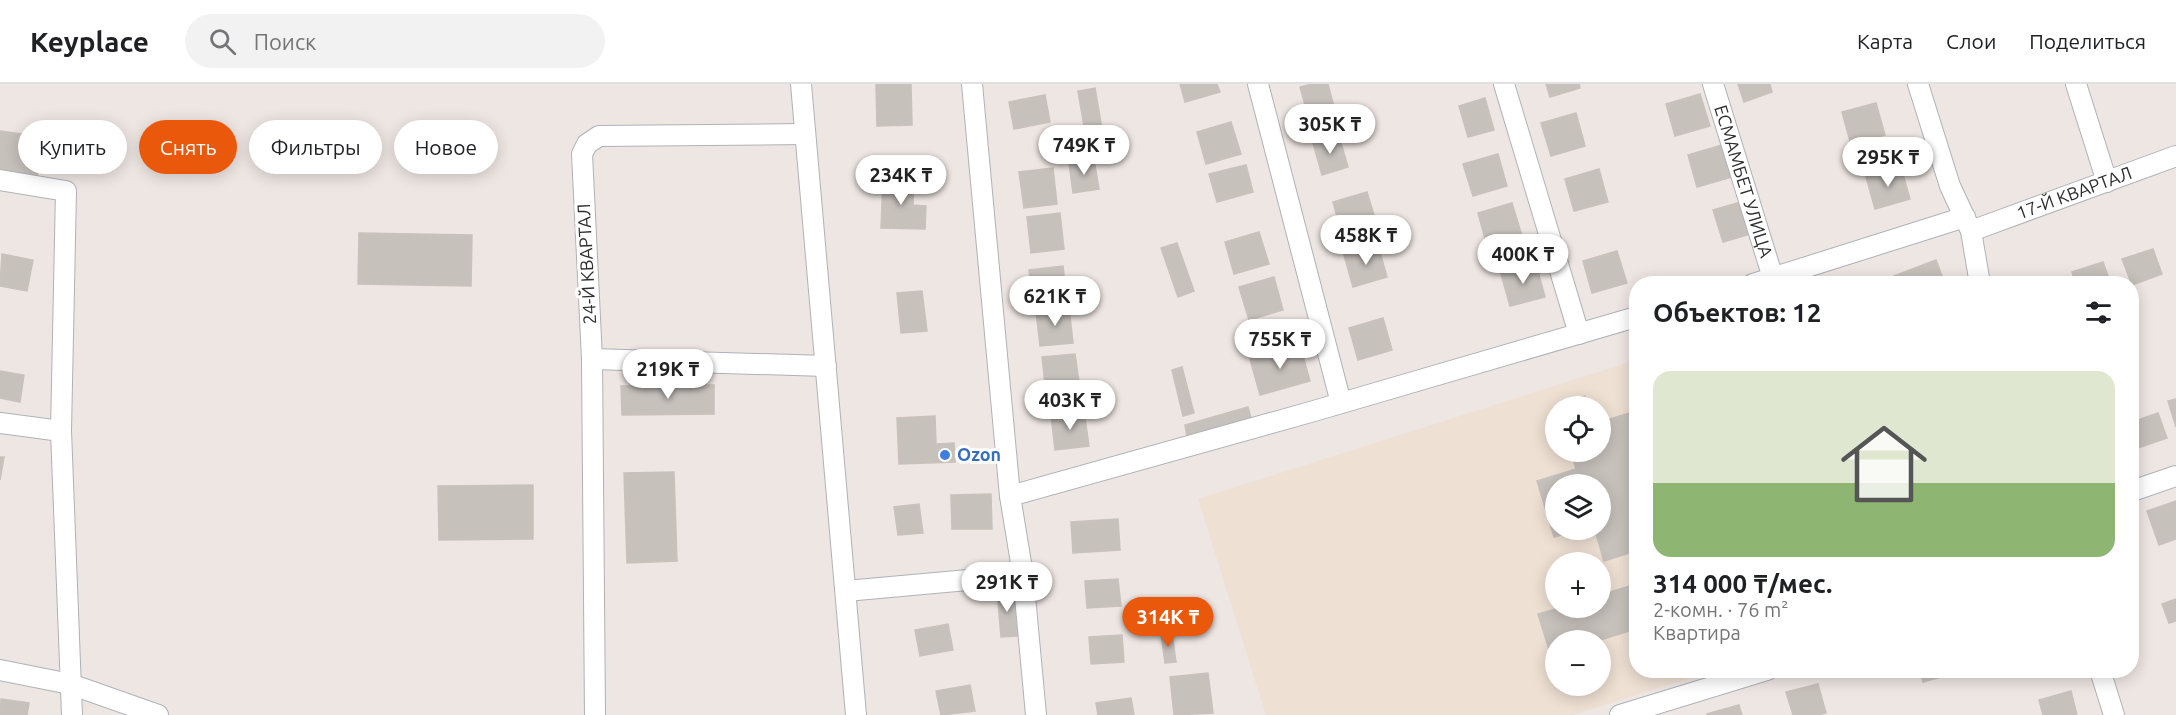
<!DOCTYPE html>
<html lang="ru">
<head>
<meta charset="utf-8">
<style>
  body { margin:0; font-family:Ubuntu,sans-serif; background:#f2f2f2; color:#202124; height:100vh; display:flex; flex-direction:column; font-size:22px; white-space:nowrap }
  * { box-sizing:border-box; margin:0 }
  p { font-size:20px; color:#757577 }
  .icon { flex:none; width:33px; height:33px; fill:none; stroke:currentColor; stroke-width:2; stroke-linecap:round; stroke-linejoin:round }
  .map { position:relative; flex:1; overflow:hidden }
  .details { position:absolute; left:1629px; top:192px; width:510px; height:402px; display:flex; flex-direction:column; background:#fff; border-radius:24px; box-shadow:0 3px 15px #0003 }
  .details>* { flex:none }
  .banner { position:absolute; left:18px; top:36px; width:570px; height:54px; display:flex; gap:12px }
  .tools { position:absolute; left:1545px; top:312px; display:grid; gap:12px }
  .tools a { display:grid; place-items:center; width:66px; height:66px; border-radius:50%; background:#fff; box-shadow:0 3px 15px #0003; font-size:30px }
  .price { position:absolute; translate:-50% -51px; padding:0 14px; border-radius:21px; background:#fff; color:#222; font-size:20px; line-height:39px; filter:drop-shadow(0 2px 3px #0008) }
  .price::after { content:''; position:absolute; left:50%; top:36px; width:18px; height:14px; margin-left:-9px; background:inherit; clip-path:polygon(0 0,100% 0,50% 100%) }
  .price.selected { background:#ea580c; color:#fff }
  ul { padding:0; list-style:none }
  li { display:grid; align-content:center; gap:12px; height:318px; padding:0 24px }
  li span { display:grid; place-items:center; height:186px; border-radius:18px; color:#555 }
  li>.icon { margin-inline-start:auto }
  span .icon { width:108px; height:108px; fill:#fffc; stroke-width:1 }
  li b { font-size:26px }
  h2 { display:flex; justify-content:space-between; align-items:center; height:72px; padding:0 24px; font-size:26px }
  .tag { padding:0 21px; border-radius:27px; background:#fff; box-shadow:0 3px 15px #0003; font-size:21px; line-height:54px }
  .tag.selected { background:#ea580c; color:#fff }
  header { display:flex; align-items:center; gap:36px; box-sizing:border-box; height:84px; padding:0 30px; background:#fff; border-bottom:2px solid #e0e0e0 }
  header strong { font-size:28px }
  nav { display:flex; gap:33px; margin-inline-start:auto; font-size:21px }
  .search { width:420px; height:54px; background:#f2f2f2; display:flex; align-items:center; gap:15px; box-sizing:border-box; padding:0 21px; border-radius:33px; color:#757577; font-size:22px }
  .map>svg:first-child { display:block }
  .education { fill:#eee0d3; fill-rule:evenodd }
  .building { fill:#c7c1bc; stroke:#c9c1bb; stroke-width:1.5 }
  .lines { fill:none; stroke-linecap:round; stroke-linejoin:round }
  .minor-casing { stroke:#aeb2b9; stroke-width:22 }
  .minor { stroke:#fff; stroke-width:20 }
  .shop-dot { fill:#3f7fe0; stroke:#fff; stroke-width:2 }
  .labels { text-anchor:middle; stroke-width:6; stroke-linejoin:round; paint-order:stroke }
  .street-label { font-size:18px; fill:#2e2e2e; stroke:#fff }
  .shop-label { font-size:18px; font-weight:bold; fill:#366cbe; stroke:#fff; text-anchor:start }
</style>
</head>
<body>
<header>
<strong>Keyplace</strong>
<div class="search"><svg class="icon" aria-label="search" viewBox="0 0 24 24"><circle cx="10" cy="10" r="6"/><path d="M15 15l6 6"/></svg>Поиск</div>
<nav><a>Карта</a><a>Слои</a><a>Поделиться</a></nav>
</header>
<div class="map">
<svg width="2176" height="631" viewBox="0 0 2176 631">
  <rect width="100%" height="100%" fill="#eee6e2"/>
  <path class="education" d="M1636 276V586L1712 587 1573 631H1266L1198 415ZM1556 322H1600V368H1556ZM1556 400H1600V446H1556ZM1556 478H1600V524H1556ZM1556 556H1600V602H1556Z"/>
  <path class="building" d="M876 0H911L912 41 877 42Z
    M1180 0H1217L1220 8 1185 18Z
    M1312 0H1328L1335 27 1309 35 1300 3Z
    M1546 0H1579L1580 4 1550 13Z
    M1738 0H1770L1772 8 1744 18Z
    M1095 4 1102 45 1085 48 1078 7Z
    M1700 10 1710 42 1675 52 1666 20Z
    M1045 11 1050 38 1014 45 1009 18Z
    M1485 14 1494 46 1468 53 1459 22Z
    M1876 19 1885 51 1851 61 1842 28Z
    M1576 29 1585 62 1551 72 1541 39Z
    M1231 38 1241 70 1206 80 1197 48Z
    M0 47 43 53 37 93 0 88Z
    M1339 52 1348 83 1322 91 1313 59Z
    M1722 61 1732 93 1697 103 1688 71Z
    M1498 70 1507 102 1473 112 1463 80Z
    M1094 75 1099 105 1073 109 1069 79Z
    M1246 81 1253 108 1217 118 1209 90Z
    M1901 83 1910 115 1875 125 1866 93Z
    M1053 84 1057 120 1024 124 1019 88Z
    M1599 85 1608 118 1574 127 1565 95Z
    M883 95 914 96 913 121 926 122 925 145 881 144Z
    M1367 108 1377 141 1342 151 1333 118Z
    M1748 116 1757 148 1723 158 1713 126Z
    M1512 119 1522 152 1487 162 1478 129Z
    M1060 129 1064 165 1031 169 1027 133Z
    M1259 148 1269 180 1234 190 1225 158Z
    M359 149 472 151 471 202 358 200Z
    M1177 159 1194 207 1178 213 1161 164Z
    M1378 161 1387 193 1353 203 1344 171Z
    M2153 165 2162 190 2132 201 2122 175Z
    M1617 167 1627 199 1592 209 1583 177Z
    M2 170 33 176 27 207 0 202Z
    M1936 176 1945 200H1897L1894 192Z
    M2103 178 2111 200H2076L2072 188Z
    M1536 180 1545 213 1510 222 1501 190Z
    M1063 182 1067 218 1033 222 1029 186Z
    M1274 193 1283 226 1249 236 1239 203Z
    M922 207 927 247 901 249 897 209Z
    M1069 223 1073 259 1040 262 1036 227Z
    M1383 234 1392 266 1358 276 1349 244Z
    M1300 261 1310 297 1260 311 1250 275Z
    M1075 270 1080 305 1046 309 1042 273Z
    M1182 283 1194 329 1183 332 1172 286Z
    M0 287 24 291 20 318 0 314Z
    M714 301V330L622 331 621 302Z
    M1585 312 1588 322H1557V321Z
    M2176 315V343L2168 317Z
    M1248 323 1251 334 1187 352 1185 341Z
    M1084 327 1089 362 1055 366 1051 331Z
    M1636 327V467L1604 477 1595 446H1600V400H1556V446H1579L1554 453 1537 397 1576 385 1571 368H1600V338Z
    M2158 329 2167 354 2135 365 2132 354V338Z
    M935 332 936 360 954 359 955 378 899 380 897 334Z
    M0 373H4L0 396Z
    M674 388 677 477 627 479 624 389Z
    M533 401V455L439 456 438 402Z
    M991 410 992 445H952L951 411Z
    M2176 417V455L2159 461 2147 427Z
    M919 420 923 449 898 451 894 423Z
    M1118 435 1120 466 1073 469 1071 438Z
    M1118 495 1121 522 1087 524 1085 497Z
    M1636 500V545L1600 556H1556V570L1551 572 1538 530 1559 524H1600V511Z
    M1013 504 1017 552 1001 553 997 506Z
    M2176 515V537L2169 539 2162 520Z
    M948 540 953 566 920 572 915 546Z
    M1172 549 1176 578 1165 579 1161 550Z
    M1122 551 1124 578 1091 580 1089 553Z
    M1920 586H1954L1955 589 1923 598Z
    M1208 589 1213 629 1174 631 1170 593Z
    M1818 600 1826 629 1817 631H1793L1786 608Z
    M970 601 975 627 941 631 936 607Z
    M2071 607 2077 631H2043L2039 616Z
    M1131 614 1134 631H1098L1096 619Z
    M1 615 29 619 27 631H0Z
    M1739 621 1742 631H1708L1707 630Z"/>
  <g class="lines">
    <g class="minor-casing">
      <g id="minor">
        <path d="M801 0 856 631"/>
        <path d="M972 0 1010 412"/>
        <path d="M1258 0 1341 319"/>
        <path d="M1504 0 1579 250"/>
        <path id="s1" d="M1713 0 1773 194"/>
        <path d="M1918 0 1950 102 1971 147 1980 200"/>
        <path d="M2076 0 2107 98"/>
        <path d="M0 96 66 107 61 347 72 631"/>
        <path id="s2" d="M1971 147 2176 72"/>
        <path d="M1753 200 1965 133"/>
        <path d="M592 275 826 282"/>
        <path d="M0 339 61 347"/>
        <path d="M2132 407 2176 392"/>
        <path d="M1023 491 1036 631"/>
        <path d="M846 507 1023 491 1010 412 1314 327 1636 233"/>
        <path d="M0 586 70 600 158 631"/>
        <path d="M2100 586 2114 631"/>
        <path d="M595 631 592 275 582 70 587 60 599 52 805 50"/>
        <path d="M1620 631 1767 586"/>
      </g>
    </g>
    <use href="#minor" class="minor"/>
  </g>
  <circle class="shop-dot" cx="945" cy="371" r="6"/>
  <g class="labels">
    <g class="street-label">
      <text dy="6" stroke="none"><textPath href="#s1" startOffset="102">ЕСМАМБЕТ УЛИЦА</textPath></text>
      <text dy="6" stroke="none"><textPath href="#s2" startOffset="110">17-Й КВАРТАЛ</textPath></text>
      <text transform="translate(587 180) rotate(-93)" y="6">24-Й КВАРТАЛ</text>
    </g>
    <g class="shop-label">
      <text x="957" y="377">Ozon</text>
    </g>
  </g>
</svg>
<div class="tools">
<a><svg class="icon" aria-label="locate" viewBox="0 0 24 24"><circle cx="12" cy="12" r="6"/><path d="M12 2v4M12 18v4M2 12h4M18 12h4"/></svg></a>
<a><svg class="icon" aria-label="layers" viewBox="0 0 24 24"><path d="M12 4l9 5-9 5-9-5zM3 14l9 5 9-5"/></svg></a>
<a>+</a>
<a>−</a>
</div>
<b class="price" style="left:1330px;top:71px">305K ₸</b>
<b class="price" style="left:1084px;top:92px">749K ₸</b>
<b class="price" style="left:1888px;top:104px">295K ₸</b>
<b class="price" style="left:901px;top:122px">234K ₸</b>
<b class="price" style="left:1366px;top:182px">458K ₸</b>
<b class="price" style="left:1523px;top:201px">400K ₸</b>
<b class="price" style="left:1055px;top:243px">621K ₸</b>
<b class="price" style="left:1280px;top:286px">755K ₸</b>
<b class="price" style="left:668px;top:316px">219K ₸</b>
<b class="price" style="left:1070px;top:347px">403K ₸</b>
<b class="price" style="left:1007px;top:529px">291K ₸</b>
<b class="price selected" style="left:1168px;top:564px">314K ₸</b>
<div class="banner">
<a class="tag">Купить</a>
<a class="tag selected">Снять</a>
<a class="tag">Фильтры</a>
<a class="tag">Новое</a>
</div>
<section class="details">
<h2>Объектов: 12<svg class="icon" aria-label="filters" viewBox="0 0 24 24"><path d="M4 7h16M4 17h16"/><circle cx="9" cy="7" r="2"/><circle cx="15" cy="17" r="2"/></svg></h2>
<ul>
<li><span style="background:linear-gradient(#dfe7d0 60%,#8fb573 0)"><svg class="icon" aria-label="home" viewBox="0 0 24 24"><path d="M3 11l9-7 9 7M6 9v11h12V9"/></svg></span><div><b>314 000 ₸/мес.</b><p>2-комн. · 76 m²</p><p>Квартира</p></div></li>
</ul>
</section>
</div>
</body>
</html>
